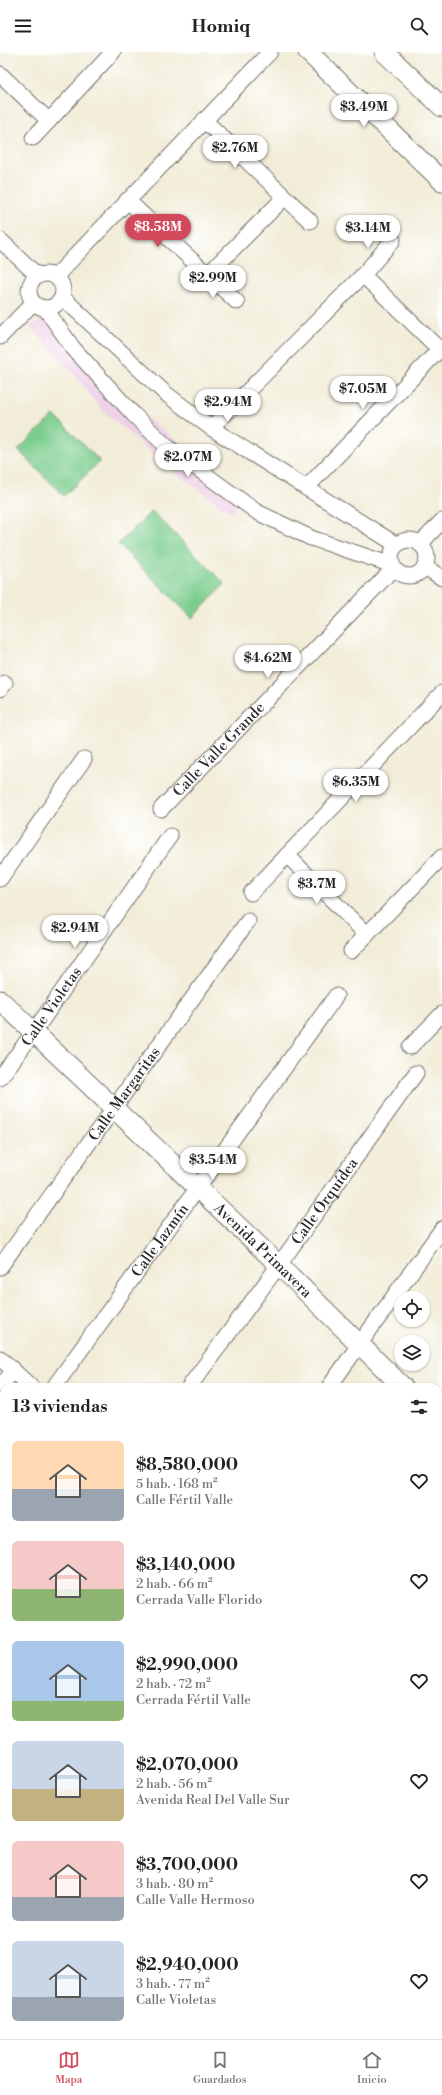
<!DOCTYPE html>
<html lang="es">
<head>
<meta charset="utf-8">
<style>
  body { margin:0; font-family:"Libre Bodoni",serif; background:#f6f6f6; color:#222; height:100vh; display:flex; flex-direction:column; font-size:15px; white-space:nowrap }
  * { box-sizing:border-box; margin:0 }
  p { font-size:13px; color:#767676 }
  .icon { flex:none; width:22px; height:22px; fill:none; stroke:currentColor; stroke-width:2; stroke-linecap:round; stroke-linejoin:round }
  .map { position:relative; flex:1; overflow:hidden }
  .details { position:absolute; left:0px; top:1331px; width:442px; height:656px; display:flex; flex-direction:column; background:#fff; border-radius:12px 12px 0 0; box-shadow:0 1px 3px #0004 }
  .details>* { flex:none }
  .fabs { position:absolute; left:394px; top:1239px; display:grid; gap:8px }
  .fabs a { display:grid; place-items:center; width:36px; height:36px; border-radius:50%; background:#fff; box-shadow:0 1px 3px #0004; font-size:20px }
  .price { position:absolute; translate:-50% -34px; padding:0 9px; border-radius:14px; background:#fff; color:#222; font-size:13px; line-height:26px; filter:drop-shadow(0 1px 2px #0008) }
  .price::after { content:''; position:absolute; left:50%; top:24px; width:12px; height:9px; margin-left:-6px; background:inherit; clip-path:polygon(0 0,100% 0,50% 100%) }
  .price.active { background:#d1495b; color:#fff }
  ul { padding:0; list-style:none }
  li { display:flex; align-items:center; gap:12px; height:100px; padding:0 12px }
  li span { display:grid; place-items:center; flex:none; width:112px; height:80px; border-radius:6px; color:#555 }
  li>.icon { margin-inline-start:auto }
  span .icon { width:48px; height:48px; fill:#fffc; stroke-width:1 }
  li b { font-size:17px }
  h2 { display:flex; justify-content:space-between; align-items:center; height:48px; padding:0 12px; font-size:17px }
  header { display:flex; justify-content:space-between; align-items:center; height:52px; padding:0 12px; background:#fff; font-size:18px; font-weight:800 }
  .dock { display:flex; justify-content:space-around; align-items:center; height:56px; border-top:1px solid #e0e0e0; background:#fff; font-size:11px; color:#767676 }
  .dock a { display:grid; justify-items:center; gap:2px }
  .dock .active { color:#d1495b }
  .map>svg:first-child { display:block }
  .built { fill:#eed0e7 }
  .green { fill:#7dce8e; stroke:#547c5c }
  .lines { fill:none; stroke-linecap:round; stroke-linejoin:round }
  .stream { stroke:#6dace0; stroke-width:4.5 }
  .minor-casing { stroke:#716f68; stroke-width:17 }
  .tertiary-casing { stroke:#716f68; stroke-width:21 }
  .minor { stroke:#fff; stroke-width:15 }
  .tertiary { stroke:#fff; stroke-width:19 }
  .labels { text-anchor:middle; stroke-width:4; stroke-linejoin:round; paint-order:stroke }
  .street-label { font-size:15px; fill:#2b2b2b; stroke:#fff }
</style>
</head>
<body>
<header><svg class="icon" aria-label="menu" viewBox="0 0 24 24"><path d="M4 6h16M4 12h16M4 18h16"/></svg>Homiq<svg class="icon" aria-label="search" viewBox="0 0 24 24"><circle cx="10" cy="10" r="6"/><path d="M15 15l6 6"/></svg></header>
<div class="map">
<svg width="442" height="1987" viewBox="0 0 442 1987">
  <rect width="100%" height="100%" fill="#fff"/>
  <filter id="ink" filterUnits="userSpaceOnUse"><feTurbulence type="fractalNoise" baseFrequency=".025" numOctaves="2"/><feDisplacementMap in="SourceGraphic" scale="8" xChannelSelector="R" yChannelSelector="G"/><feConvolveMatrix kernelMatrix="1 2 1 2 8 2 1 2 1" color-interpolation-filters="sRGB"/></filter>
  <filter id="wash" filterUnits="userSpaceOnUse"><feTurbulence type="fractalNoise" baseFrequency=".012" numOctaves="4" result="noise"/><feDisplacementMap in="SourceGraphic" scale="16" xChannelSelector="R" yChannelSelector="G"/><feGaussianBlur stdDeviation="0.9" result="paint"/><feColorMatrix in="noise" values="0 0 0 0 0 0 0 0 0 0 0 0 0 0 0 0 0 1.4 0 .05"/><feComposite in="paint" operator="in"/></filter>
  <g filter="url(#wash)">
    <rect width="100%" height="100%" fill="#f2edd8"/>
    <path class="built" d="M55 261 134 356 242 440 232 461 178 423 101 357 67 314 30 274Z"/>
    <path class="green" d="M54 363 100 409 64 444 18 398Z
      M152 459 225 532 192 566 118 492Z"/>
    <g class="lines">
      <path class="stream" d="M0 1812 4 1816
        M173 1983 177 1987"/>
    </g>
  </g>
  <g filter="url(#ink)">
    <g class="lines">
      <g class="minor-casing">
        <g id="minor">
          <path d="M0 22 49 69"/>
          <path d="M204 68 310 169"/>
          <path d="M33 86 113 0"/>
          <path d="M127 148 237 250"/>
          <path d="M0 188 37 223"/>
          <circle cx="46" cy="239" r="17"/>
          <path d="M207 223 284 146"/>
          <path d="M363 223 440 298"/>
          <path d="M56 224 270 0"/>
          <path d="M62 245 165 341 211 376 397 493"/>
          <path d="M45 256 73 296 133 362 165 393 257 460 311 486 392 513"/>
          <path d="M0 285 33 251"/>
          <path d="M211 376 363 223 393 188"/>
          <path d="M306 436 442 295"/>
          <circle cx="409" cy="506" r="18"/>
          <path d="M420 492 442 469"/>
          <path d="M425 515 442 526"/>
          <path d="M0 637 5 631"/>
          <path id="s1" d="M161 757 394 516"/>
          <path d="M287 803 367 883"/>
          <path d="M0 827 84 707"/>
          <path d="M251 841 442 641"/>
          <path d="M351 899 442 805"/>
          <path d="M410 995 442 962"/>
          <path id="s2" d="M0 1026 33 981 170 784"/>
          <path id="s3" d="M0 1215 248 869"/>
          <path d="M0 1306 31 1335"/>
          <path d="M0 1334 14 1319"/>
          <path id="s4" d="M54 1335 336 944"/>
          <path id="s5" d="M189 1335 279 1213 416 1021"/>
          <path d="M329 1335 442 1177"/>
          <path d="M0 1460 4 1455"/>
          <path d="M438 1561 442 1555"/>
          <path d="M0 1566 4 1570"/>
          <path d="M0 1588 4 1584"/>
          <path d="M0 1707 4 1703"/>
          <path d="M438 1723 442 1727"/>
          <path d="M0 1794 4 1798"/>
          <path d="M0 1834 4 1839"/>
          <path d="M438 1853 442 1848"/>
          <path d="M0 1891 4 1889"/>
          <path d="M438 1970 442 1966"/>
          <path d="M152 1983 156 1987"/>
          <path d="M189 1983 193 1987"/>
          <path d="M438 1983 442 1986"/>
          <path d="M15 1987 21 1983"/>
          <path d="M204 1987 207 1983"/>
          <path d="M318 1987 321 1983"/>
          <path d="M422 1987 425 1983"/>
        </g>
      </g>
      <g class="tertiary-casing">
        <g id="tertiary">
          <path d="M308 0 442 129"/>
          <path d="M384 0 442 55"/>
          <path id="s6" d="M0 948 279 1213 403 1335"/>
          <path d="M438 1369 442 1373"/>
        </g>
      </g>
      <use href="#minor" class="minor"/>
      <use href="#tertiary" class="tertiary"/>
    </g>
  </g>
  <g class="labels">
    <g class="street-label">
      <text dy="5" stroke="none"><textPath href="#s1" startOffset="83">Calle Valle Grande</textPath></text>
      <text dy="5" stroke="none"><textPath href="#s2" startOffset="88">Calle Violetas</textPath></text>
      <text dy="5" stroke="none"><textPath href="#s3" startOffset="213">Calle Margaritas</textPath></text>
      <text dy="5" stroke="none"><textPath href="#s5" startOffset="230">Calle Orquídea</textPath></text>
      <text dy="5" stroke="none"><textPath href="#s4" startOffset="181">Calle Jazmín</textPath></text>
      <text dy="5" stroke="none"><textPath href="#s6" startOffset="363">Avenida Primavera</textPath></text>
    </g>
  </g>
</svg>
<div class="fabs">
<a><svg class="icon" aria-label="locate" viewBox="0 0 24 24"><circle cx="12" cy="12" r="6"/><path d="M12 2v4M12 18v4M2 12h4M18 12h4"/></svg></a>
<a><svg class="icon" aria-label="layers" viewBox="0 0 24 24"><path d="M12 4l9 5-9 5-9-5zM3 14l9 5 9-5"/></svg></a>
</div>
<b class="price" style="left:364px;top:76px">$3.49M</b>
<b class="price" style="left:235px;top:117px">$2.76M</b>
<b class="price active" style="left:158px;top:196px">$8.58M</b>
<b class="price" style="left:368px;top:197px">$3.14M</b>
<b class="price" style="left:213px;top:247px">$2.99M</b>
<b class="price" style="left:363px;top:358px">$7.05M</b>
<b class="price" style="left:228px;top:371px">$2.94M</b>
<b class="price" style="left:188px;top:426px">$2.07M</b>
<b class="price" style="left:268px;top:627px">$4.62M</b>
<b class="price" style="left:356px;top:751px">$6.35M</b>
<b class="price" style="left:317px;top:853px">$3.7M</b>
<b class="price" style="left:75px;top:897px">$2.94M</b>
<b class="price" style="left:213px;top:1129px">$3.54M</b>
<section class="details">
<h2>13 viviendas<svg class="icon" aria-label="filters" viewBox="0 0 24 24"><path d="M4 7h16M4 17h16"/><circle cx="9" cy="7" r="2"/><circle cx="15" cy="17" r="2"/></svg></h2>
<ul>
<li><span style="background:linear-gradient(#ffd9b3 60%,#9aa5b1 0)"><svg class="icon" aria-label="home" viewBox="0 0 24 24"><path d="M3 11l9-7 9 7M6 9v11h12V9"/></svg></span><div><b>$8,580,000</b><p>5 hab. · 168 m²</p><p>Calle Fértil Valle</p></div><svg class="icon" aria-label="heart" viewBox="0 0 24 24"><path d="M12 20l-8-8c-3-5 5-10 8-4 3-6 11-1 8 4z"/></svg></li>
<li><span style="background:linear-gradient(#f6c9c9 60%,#8fb573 0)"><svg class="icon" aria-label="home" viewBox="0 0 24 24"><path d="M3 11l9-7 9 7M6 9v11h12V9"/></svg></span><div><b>$3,140,000</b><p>2 hab. · 66 m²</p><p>Cerrada Valle Florido</p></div><svg class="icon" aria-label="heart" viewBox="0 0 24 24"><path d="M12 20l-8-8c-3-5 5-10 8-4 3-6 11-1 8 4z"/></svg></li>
<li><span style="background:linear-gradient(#a9c7e8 75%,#8fb573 0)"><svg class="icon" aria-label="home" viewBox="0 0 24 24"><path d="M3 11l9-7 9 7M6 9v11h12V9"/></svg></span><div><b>$2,990,000</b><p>2 hab. · 72 m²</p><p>Cerrada Fértil Valle</p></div><svg class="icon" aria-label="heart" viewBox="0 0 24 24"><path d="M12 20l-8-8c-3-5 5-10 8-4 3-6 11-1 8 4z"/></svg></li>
<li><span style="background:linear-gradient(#c9d6e8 60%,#c2b280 0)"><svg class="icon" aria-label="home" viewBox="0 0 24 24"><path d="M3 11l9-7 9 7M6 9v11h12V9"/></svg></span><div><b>$2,070,000</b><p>2 hab. · 56 m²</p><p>Avenida Real Del Valle Sur</p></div><svg class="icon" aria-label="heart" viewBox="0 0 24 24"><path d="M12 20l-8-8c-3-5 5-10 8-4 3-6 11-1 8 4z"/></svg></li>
<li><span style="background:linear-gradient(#f6c9c9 70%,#9aa5b1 0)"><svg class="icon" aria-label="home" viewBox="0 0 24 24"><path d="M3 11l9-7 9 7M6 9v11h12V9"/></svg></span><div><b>$3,700,000</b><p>3 hab. · 80 m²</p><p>Calle Valle Hermoso</p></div><svg class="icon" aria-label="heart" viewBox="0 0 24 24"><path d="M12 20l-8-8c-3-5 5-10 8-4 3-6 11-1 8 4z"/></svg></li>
<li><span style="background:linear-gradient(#c9d6e8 70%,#9aa5b1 0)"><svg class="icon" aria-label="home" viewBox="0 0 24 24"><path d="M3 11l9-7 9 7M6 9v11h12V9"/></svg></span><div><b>$2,940,000</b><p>3 hab. · 77 m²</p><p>Calle Violetas</p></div><svg class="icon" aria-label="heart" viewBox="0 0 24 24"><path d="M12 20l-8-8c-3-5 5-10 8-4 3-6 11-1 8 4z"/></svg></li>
</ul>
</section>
</div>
<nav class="dock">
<a class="active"><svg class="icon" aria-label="map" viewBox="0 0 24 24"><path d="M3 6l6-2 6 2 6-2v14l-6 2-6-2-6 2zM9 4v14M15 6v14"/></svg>Mapa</a>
<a><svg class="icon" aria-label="saved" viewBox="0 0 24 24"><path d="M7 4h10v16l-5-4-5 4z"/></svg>Guardados</a>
<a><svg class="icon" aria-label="home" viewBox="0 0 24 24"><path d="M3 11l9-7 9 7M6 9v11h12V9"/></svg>Inicio</a>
</nav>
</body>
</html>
